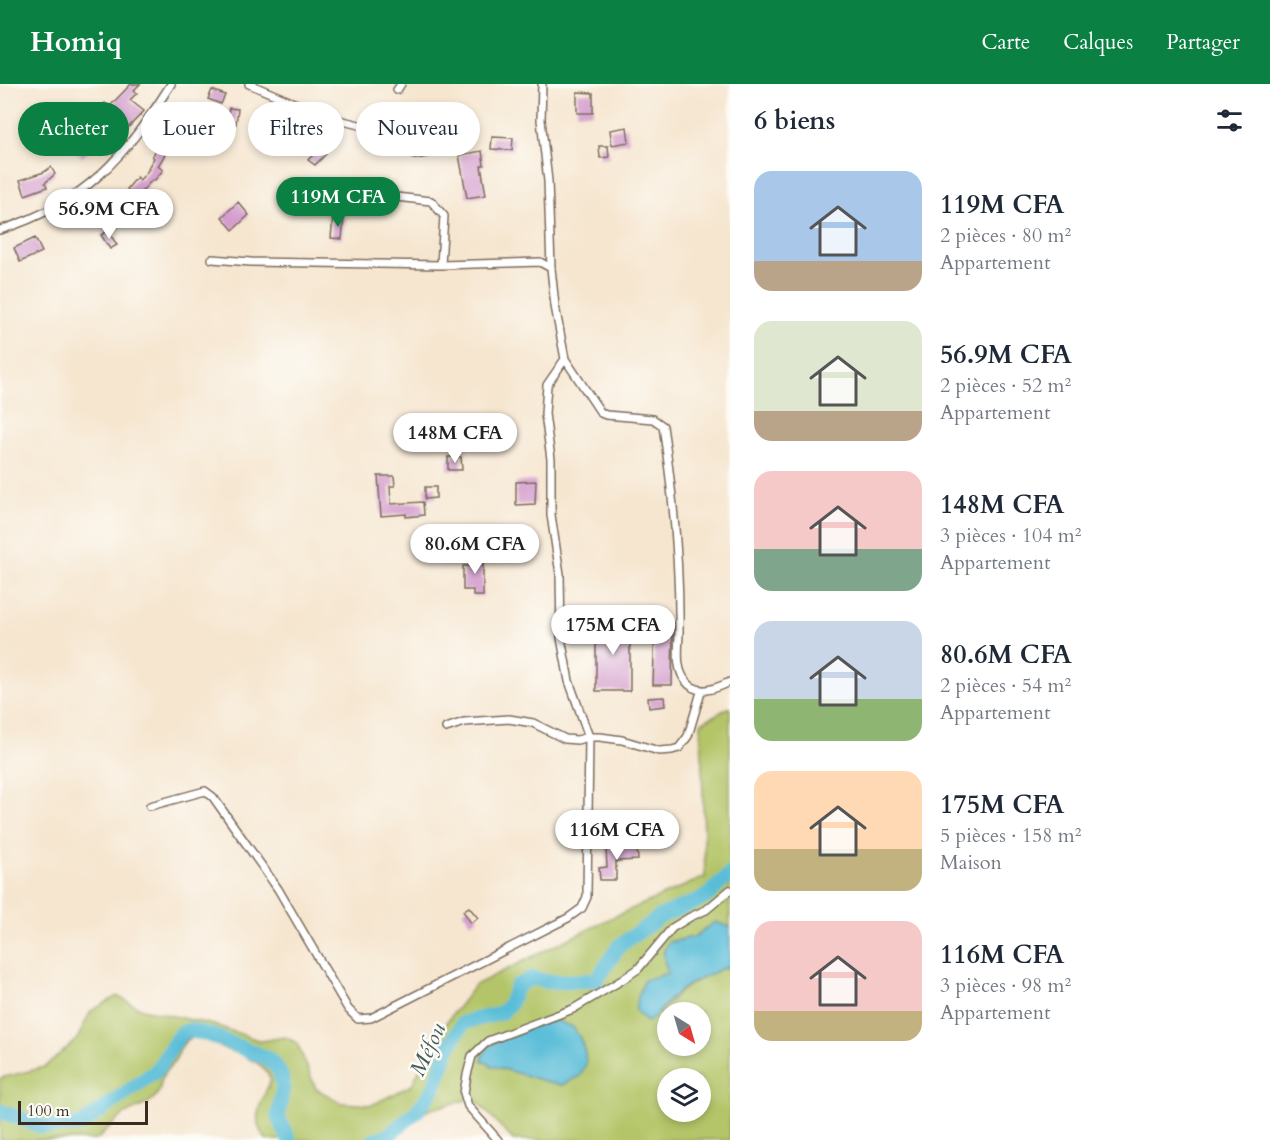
<!DOCTYPE html>
<html lang="fr">
<head>
<meta charset="utf-8">
<style>
  body { margin:0; font-family:Cardo,serif; background:#f2f2f3; color:#1f2937; height:100vh; display:flex; flex-direction:column; font-size:22px; white-space:nowrap }
  * { box-sizing:border-box; margin:0 }
  p { font-size:20px; color:#747a83 }
  .icon { flex:none; width:33px; height:33px; fill:none; stroke:currentColor; stroke-width:2; stroke-linecap:round; stroke-linejoin:round }
  .map { position:relative; flex:1; overflow:hidden }
  .drawer { display:flex; flex-direction:column; background:#fff; width:540px }
  .drawer>* { flex:none }
  .top-card { position:absolute; left:18px; top:18px; width:570px; height:54px; display:flex; gap:12px }
  .needle { width:39px; rotate:143deg }
  .controls { position:absolute; left:657px; top:918px; display:grid; gap:12px }
  .controls a { display:grid; place-items:center; width:54px; height:54px; border-radius:50%; background:#fff; box-shadow:0 3px 9px #0003; font-size:30px }
  .scale { position:absolute; left:18px; bottom:15px; width:130px; box-sizing:border-box; padding-left:6px; border:3px solid #3b2a1e; border-top:0; font-size:16px; line-height:21px; white-space:nowrap; color:#3b2a1e; -webkit-text-stroke:4px #fdfcf7; paint-order:stroke }
  .price { position:absolute; translate:-50% -51px; padding:0 14px; border-radius:21px; background:#fff; color:#222; font-size:20px; line-height:39px; filter:drop-shadow(0 2px 3px #0008) }
  .price::after { content:''; position:absolute; left:50%; top:36px; width:18px; height:14px; margin-left:-9px; background:inherit; clip-path:polygon(0 0,100% 0,50% 100%) }
  .price.selected { background:#0b8043; color:#fff }
  ul { padding:0; list-style:none }
  li { display:flex; align-items:center; gap:18px; height:150px; padding:0 24px }
  li span { display:grid; place-items:center; flex:none; width:168px; height:120px; border-radius:18px; color:#555 }
  li>.icon { margin-inline-start:auto }
  span .icon { width:72px; height:72px; fill:#fffc; stroke-width:1 }
  li b { font-size:26px }
  h2 { display:flex; justify-content:space-between; align-items:center; height:72px; padding:0 24px; font-size:26px }
  .tag { padding:0 21px; border-radius:27px; background:#fff; box-shadow:0 3px 9px #0003; font-size:21px; line-height:54px }
  .tag.selected { background:#0b8043; color:#fff }
  header { display:flex; align-items:center; gap:36px; box-sizing:border-box; height:84px; padding:0 30px; background:#0b8043; color:#fff }
  header strong { font-size:28px }
  nav { display:flex; gap:33px; margin-inline-start:auto; font-size:21px }
  main { display:flex; flex:1; min-height:0 }
  .map>svg:first-child { display:block }
  .green { fill:#b3c568; stroke:#777843; stroke-width:1.5; fill-rule:evenodd }
  .water { fill:#5abdd8; stroke:#4a747b; stroke-width:1.5 }
  .lines { fill:none; stroke-linecap:round; stroke-linejoin:round }
  .river { stroke:#5abdd8; stroke-width:15 }
  .building { fill:#d49dce }
  .minor-casing { stroke:#7c6c5c; stroke-width:10 }
  .minor { stroke:#fff; stroke-width:7 }
  .labels { text-anchor:middle; stroke-width:5; stroke-linejoin:round; paint-order:stroke }
  .water-label { font-size:22px; font-style:italic; fill:#465d5f; stroke:#fdfcf7 }
</style>
</head>
<body>
<header>
<strong>Homiq</strong>
<nav><a>Carte</a><a>Calques</a><a>Partager</a></nav>
</header>
<main>
<div class="map">
<svg width="730" height="1056" viewBox="0 0 730 1056">
  <rect width="100%" height="100%" fill="#fdfcf7"/>
  <filter id="ink" filterUnits="userSpaceOnUse"><feTurbulence type="fractalNoise" baseFrequency=".0167" numOctaves="2"/><feDisplacementMap in="SourceGraphic" scale="12" xChannelSelector="R" yChannelSelector="G"/><feConvolveMatrix kernelMatrix="1 2 1 2 8 2 1 2 1" color-interpolation-filters="sRGB"/></filter>
  <filter id="wash" filterUnits="userSpaceOnUse"><feTurbulence type="fractalNoise" baseFrequency=".008" numOctaves="4" result="noise"/><feDisplacementMap in="SourceGraphic" scale="24" xChannelSelector="R" yChannelSelector="G"/><feGaussianBlur stdDeviation="1.35" result="paint"/><feColorMatrix in="noise" values="0 0 0 0 0 0 0 0 0 0 0 0 0 0 0 0 0 1.4 0 .05"/><feComposite in="paint" operator="in"/></filter>
  <g filter="url(#wash)">
    <rect width="100%" height="100%" fill="#f6e6d0"/>
    <path class="green" d="M730 623V843L715 838 694 853 669 858 668 889 659 931C675 906 703 891 730 882V1056H513L474 1014 431 1025 421 1030 393 1056H267C248 1038 262 1016 271 996 263 980 260 981 246 973 240 970 239 967 232 968L199 953C179 953 182 969 172 980 167 985 164 989 162 995 160 1000 161 1004 158 1009 150 1022 136 1023 124 1031 114 1038 106 1048 96 1056H0V994L45 983 77 955 91 927 117 912 142 925 214 941 261 957 285 953 297 959 316 1005 342 1019 372 1021 412 1001 435 953 475 901 611 834 705 793 701 639ZM668 928H700V962H668ZM554 936 573 943 562 1001 493 982 497 959 539 940ZM668 994H700V1028H668Z"/>
    <path class="water" d="M715 838 730 843V882C710 889 681 902 667 918 658 928 660 930 647 938L636 927V919L644 896 668 889C664 876 660 869 669 858L694 853Z
      M554 936 573 943 580 954 585 968 586 980 580 992 562 1001 554 1000 493 982 481 976C483 972 485 966 488 963 500 953 538 940 554 936Z"/>
    <g class="lines">
      <path class="river" d="M0 1027 43 1043 81 1041 156 987 180 950 189 946 210 951 267 974 275 981 281 991 283 1003 278 1033 289 1056
        M374 1056 389 1051 417 1027 433 1006 449 963 463 939 501 929 509 921 517 902 532 894 549 898 597 896 619 862 661 832 706 813 730 790"/>
    </g>
    <g id="blocks">
      <path class="building" d="M131 0H140L134 6 137 9 130 16 144 27 121 51 115 47 82 73 73 64 102 38 93 30 105 19 109 23Z
        M212 6 225 11 221 20 208 15Z
        M577 8 593 9V29H577Z
        M229 24 238 25 236 40 226 39Z
        M627 43 629 58 612 61 610 46Z
        M164 51 171 55 164 66 167 67 158 82 163 86 154 97 152 96 136 114 127 105 137 93 140 96 149 85 148 84 154 74 152 73Z
        M492 53 513 54 512 66 491 65Z
        M599 62H608L609 73 600 74Z
        M320 64 326 70 315 81 308 76Z
        M482 67 484 81 481 82 486 111 467 114 459 71Z
        M51 83 55 90 45 99 47 103 25 111 20 96 44 88Z
        M238 118 249 131 233 146 222 133Z
        M96 122 102 131 94 137 88 128Z
        M333 133H344L342 155 331 154Z
        M108 147 117 161 110 165 101 151Z
        M35 154 42 168 20 178 14 164Z
        M448 373H461L462 386H448Z
        M378 392H394L395 402H390L391 420 423 418 424 431 406 433V430L381 432Z
        M536 397 535 420 516 421V398Z
        M425 403H436V414L425 415Z
        M472 470H488L489 476 483 477V512H473V506H463V482H473Z
        M596 537H630V607H596Z
        M655 538H673L672 601H653Z
        M664 613 665 622 649 624 648 614Z
        M637 763 638 776 616 777V796H600L599 784 607 783 606 764Z
        M469 823 478 834 471 839 463 827Z"/>
    </g>
  </g>
  <g filter="url(#ink)">
    <use href="#blocks" fill-opacity="0" stroke="#7c6c5c" stroke-width="1.5"/>
    <g class="lines">
      <g class="minor-casing">
        <path id="minor" d="M249 0 327 33 383 47 415 71 456 63
          M542 0 541 36 548 97 551 184 555 222 565 275 601 329 606 331 653 335 663 342C673 410 680 478 679 547 679 563 675 583 685 596 697 613 715 605 730 598
          M397 6 401 0
          M379 111 431 117 444 132 441 181
          M0 146C86 119 125 73 171 0
          M212 175 251 178 441 181 540 178 551 184
          M446 644 464 638 509 635 533 639 565 655 577 656 589 653H600L622 656 659 667 672 666 679 664 688 652 701 608
          M150 722 205 707 213 713 278 805 348 925 358 935 371 934 568 834 582 824 587 813 589 653 569 597 561 554 560 490 551 431V375L545 330 547 301 565 275
          M498 1056 468 1022 464 1009 467 991 472 972 488 957 573 925 622 896 638 885 672 844 690 833 706 826 730 806"/>
      </g>
      <use href="#minor" class="minor"/>
    </g>
  </g>
  <g class="labels">
    <g class="water-label">
      <text transform="translate(427 965) rotate(-65)" y="8">Méfou</text>
    </g>
  </g>
</svg>
<div class="controls">
<a><svg class="needle" viewBox="-14 -14 28 28"><path d="M0-13l5 13h-10z" fill="#e53935"/><path d="M0 13l5-13h-10z" fill="#747a83"/></svg></a>
<a><svg class="icon" aria-label="layers" viewBox="0 0 24 24"><path d="M12 4l9 5-9 5-9-5zM3 14l9 5 9-5"/></svg></a>
</div>
<div class="scale">100 m</div>
<b class="price selected" style="left:338px;top:144px">119M CFA</b>
<b class="price" style="left:109px;top:156px">56.9M CFA</b>
<b class="price" style="left:455px;top:380px">148M CFA</b>
<b class="price" style="left:475px;top:491px">80.6M CFA</b>
<b class="price" style="left:613px;top:572px">175M CFA</b>
<b class="price" style="left:617px;top:777px">116M CFA</b>
<div class="top-card">
<a class="tag selected">Acheter</a>
<a class="tag">Louer</a>
<a class="tag">Filtres</a>
<a class="tag">Nouveau</a>
</div>
</div>
<section class="drawer">
<h2>6 biens<svg class="icon" aria-label="filters" viewBox="0 0 24 24"><path d="M4 7h16M4 17h16"/><circle cx="9" cy="7" r="2"/><circle cx="15" cy="17" r="2"/></svg></h2>
<ul>
<li><span style="background:linear-gradient(#a9c7e8 75%,#b9a48a 0)"><svg class="icon" aria-label="home" viewBox="0 0 24 24"><path d="M3 11l9-7 9 7M6 9v11h12V9"/></svg></span><div><b>119M CFA</b><p>2 pièces · 80 m²</p><p>Appartement</p></div></li>
<li><span style="background:linear-gradient(#dfe7d0 75%,#b9a48a 0)"><svg class="icon" aria-label="home" viewBox="0 0 24 24"><path d="M3 11l9-7 9 7M6 9v11h12V9"/></svg></span><div><b>56.9M CFA</b><p>2 pièces · 52 m²</p><p>Appartement</p></div></li>
<li><span style="background:linear-gradient(#f6c9c9 65%,#7fa58c 0)"><svg class="icon" aria-label="home" viewBox="0 0 24 24"><path d="M3 11l9-7 9 7M6 9v11h12V9"/></svg></span><div><b>148M CFA</b><p>3 pièces · 104 m²</p><p>Appartement</p></div></li>
<li><span style="background:linear-gradient(#c9d6e8 65%,#8fb573 0)"><svg class="icon" aria-label="home" viewBox="0 0 24 24"><path d="M3 11l9-7 9 7M6 9v11h12V9"/></svg></span><div><b>80.6M CFA</b><p>2 pièces · 54 m²</p><p>Appartement</p></div></li>
<li><span style="background:linear-gradient(#ffd9b3 65%,#c2b280 0)"><svg class="icon" aria-label="home" viewBox="0 0 24 24"><path d="M3 11l9-7 9 7M6 9v11h12V9"/></svg></span><div><b>175M CFA</b><p>5 pièces · 158 m²</p><p>Maison</p></div></li>
<li><span style="background:linear-gradient(#f6c9c9 75%,#c2b280 0)"><svg class="icon" aria-label="home" viewBox="0 0 24 24"><path d="M3 11l9-7 9 7M6 9v11h12V9"/></svg></span><div><b>116M CFA</b><p>3 pièces · 98 m²</p><p>Appartement</p></div></li>
</ul>
</section>
</main>
</body>
</html>
